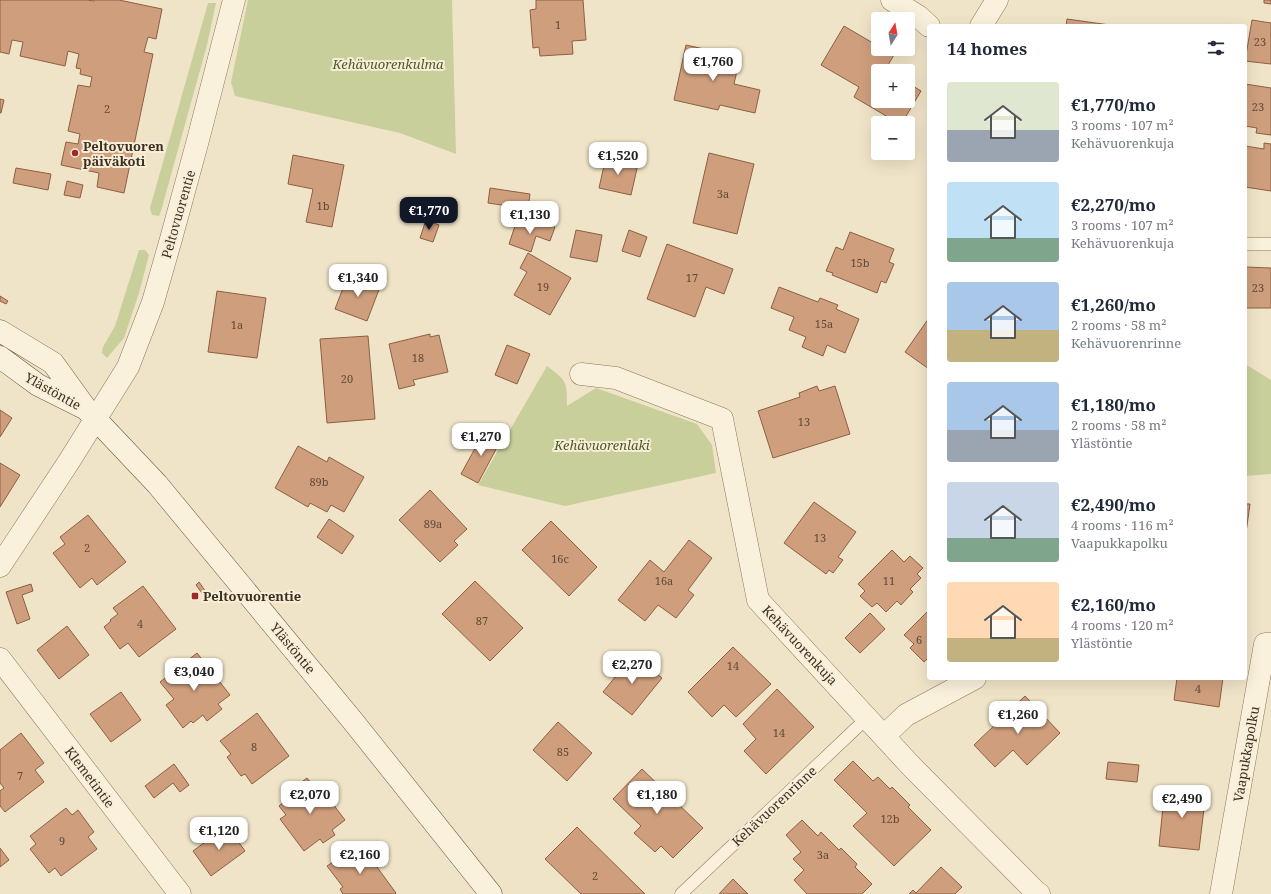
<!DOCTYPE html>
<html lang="en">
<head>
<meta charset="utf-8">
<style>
  body { margin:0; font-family:"Noto Serif",serif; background:#f2f2f3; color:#1f2937; height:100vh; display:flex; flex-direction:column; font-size:15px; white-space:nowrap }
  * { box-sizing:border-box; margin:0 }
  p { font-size:13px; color:#747a83 }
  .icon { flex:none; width:22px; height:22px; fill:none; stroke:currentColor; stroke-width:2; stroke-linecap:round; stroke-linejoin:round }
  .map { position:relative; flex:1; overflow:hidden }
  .sheet { position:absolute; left:927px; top:24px; width:320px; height:656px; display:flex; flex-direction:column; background:#fff; border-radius:4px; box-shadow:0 4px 16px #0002 }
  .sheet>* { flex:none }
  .needle { width:26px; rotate:11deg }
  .tools { position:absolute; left:871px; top:12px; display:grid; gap:8px }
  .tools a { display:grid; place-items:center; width:44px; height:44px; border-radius:4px; background:#fff; box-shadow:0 4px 16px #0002; font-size:20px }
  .price { position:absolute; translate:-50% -34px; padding:0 9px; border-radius:8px; background:#fff; color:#222; font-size:13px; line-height:26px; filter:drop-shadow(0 1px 2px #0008) }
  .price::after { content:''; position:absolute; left:50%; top:24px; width:12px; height:9px; margin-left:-6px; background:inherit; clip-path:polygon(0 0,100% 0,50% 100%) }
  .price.selected { background:#111827; color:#fff }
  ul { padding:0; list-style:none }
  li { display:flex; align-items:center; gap:12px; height:100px; padding:0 20px }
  li span { display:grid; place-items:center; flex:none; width:112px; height:80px; border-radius:4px; color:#555 }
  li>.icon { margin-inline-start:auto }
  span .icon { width:48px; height:48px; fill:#fffc; stroke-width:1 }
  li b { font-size:17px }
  h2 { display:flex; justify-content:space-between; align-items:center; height:48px; padding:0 20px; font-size:17px }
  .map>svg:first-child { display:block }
  .green { fill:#c9cf9b }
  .building { fill:#cf9f7d; stroke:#8d5f41 }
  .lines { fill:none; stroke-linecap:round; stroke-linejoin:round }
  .lane-casing { stroke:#8d765c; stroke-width:13 }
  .street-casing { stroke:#8d765c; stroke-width:23 }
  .secondary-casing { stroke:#6f573f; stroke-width:23 }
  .lane { stroke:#faf1dc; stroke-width:12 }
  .street { stroke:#faf1dc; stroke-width:22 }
  .secondary { stroke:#faf1dc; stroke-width:22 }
  .poi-dot { fill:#9e2a2b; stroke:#f7eed8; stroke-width:1.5 }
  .labels { text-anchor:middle; stroke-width:4; stroke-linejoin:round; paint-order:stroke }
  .number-label { font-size:11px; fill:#624a37 }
  .park-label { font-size:13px; font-style:italic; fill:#4d5a26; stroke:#f7eed8 }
  .poi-label { font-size:13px; font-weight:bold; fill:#3d2e20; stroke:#f7eed8; text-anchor:start }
  .street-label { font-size:13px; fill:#3d2e20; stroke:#f7eed8 }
</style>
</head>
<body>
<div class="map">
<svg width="1271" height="894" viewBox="0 0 1271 894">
  <rect width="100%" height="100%" fill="#f0e4c8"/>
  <path class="green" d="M248 0H452L456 154 400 133 235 96 231 82Z
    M208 3H216L207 45 161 211 159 216 152 215 150 208Z
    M139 250H145L149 255 139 293 124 338 107 358 102 353 103 347 115 326Z
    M1245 364 1271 380V474L1245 476Z
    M547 366C567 381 567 382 567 406L596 388 697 424 712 445 716 473 565 506 478 485Z"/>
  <path class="building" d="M0 0H87L94 1V0H119L162 9 156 39 148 37 144 52 153 54 124 193 97 187 99 173 61 165 66 142 78 144 80 134 68 131 78 85 90 87 92 77 80 74 81 69 76 68 79 54 68 51 65 66 20 56 23 42 12 40 9 54 0 52Z
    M536 0H583L586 40 572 41 573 54 540 56 539 47 533 48 530 10 536 9Z
    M1264 0H1271V4L1264 3Z
    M1067 19 1117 26H1066Z
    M1252 20 1271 23V64L1245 61Z
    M844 26 878 46V49H883L894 55 885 70 888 71H878V101H908V83L921 91 902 123H898L854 97 859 87 821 65Z
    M686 45 740 57 734 84 760 90 755 113 720 105 718 110 674 100Z
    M1245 84 1271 88V135L1256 133 1257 128 1245 126Z
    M0 99 4 100 1 113H0Z
    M1264 143 1271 144V191L1245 187V146L1264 149Z
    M709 153 754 164 737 234 693 223Z
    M293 155 344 165 332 227 306 222 313 189 288 184Z
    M606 157 638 164 631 195 599 188Z
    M16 168 51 174 48 190 13 183Z
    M67 181 83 185 80 198 64 195Z
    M490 188 530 194 528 209 488 203Z
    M426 220 439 225 433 242 420 238Z
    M517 220 540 227 542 222 555 227 550 241 536 236 531 252 509 244Z
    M576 230 602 235 597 262 570 257Z
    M629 230 647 237 640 257 622 251Z
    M850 232 894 249 889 262 894 264 886 283 881 281 877 293 832 275 833 273 826 271 836 247 843 250Z
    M667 244 733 269 724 294 706 287 695 317 647 299Z
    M528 253 571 278 550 315 514 295 527 272 520 268Z
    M1245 267 1271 268V308H1245Z
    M348 275 380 287 367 321 335 309Z
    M779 287 818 302 820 298 838 305 836 309 859 319 845 353 827 345 823 356 802 347 806 337 789 330 794 317 771 308Z
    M217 291 266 298 257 358 208 352Z
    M0 296 8 301 6 304 0 301Z
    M929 318V369L905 352Z
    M430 334V337L439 335 448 372 413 380 415 385 399 389 389 344Z
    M368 336 375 419 327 423 320 339Z
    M507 345 530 354 517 384 495 375Z
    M817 386 819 391 835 386 850 434 773 458 758 411 800 397 799 393Z
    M0 410 12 418 0 437Z
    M484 432 501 440 478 483 461 474Z
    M298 446 327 462 329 457 364 477 344 512 331 505 327 512 310 503 308 507 275 488Z
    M0 463 20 475 0 507Z
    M430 490 467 529 454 541 458 545 440 562 399 520Z
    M814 502 856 532 838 557 843 560 833 573 829 570 826 574 784 543Z
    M1245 504H1250L1245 540Z
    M88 515 126 562 97 585 92 578 80 588 53 553 65 544 60 537Z
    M329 519 354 536 342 554 317 537Z
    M551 521 597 567 569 596 522 550Z
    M689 540 712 558 688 590 694 595 676 618 658 605 645 621 618 600 650 560 664 572Z
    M892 550 904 562 910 556 923 568 917 574 921 578 910 589 913 592 901 605 897 601 886 612 877 603 872 607 860 596 865 591 858 584Z
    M475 581 523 628 490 661 442 614Z
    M199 582 208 595 205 597 196 585Z
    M31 584 33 591 22 595 30 619 17 624 6 592Z
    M143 586 176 629 139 657 128 643 120 649 104 627 111 621 110 620 118 614 113 608Z
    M929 610V659L928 658 924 662 910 648 914 644 904 635Z
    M870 613 885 629 860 653 845 638Z
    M67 626 89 655 59 679 37 650Z
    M733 647 771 684 736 717 724 705 712 717 688 692Z
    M197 653 230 695 218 704 222 709 207 721 203 715 193 723 191 721 183 728 166 705 174 699 160 682Z
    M633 655 662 678 632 715 603 692Z
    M1177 678H1223L1219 707 1174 700Z
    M777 689 814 727 766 774 744 751 756 739 743 724Z
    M121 692 141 720 111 742 90 714Z
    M1025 696 1060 733 1027 765 1013 750 995 767 974 745Z
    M257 713 289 756 252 784 245 774 241 776 227 757 231 754 220 741Z
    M558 722 592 753 567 781 533 750Z
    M21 733 44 763 35 770 44 782 5 812 0 806V791L4 788 0 783V750Z
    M853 761 873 781 878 777 890 789 892 787 910 805 908 807 931 830 894 866 853 826 867 813 834 780Z
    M1108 762 1139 765 1137 782 1106 779Z
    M174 764 189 785 180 792 173 783 154 798 145 786Z
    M642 769 703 828 673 858 661 846 655 852 634 833 641 826 613 799Z
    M307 778 313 786 317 783 345 820 332 830 335 835 323 843 320 839 304 851 280 819 286 815 279 806 290 797 287 793Z
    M1165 787 1206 792 1199 850 1159 846Z
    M66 808 72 815 78 810 94 832 88 837 97 849 61 876 55 868 49 873 30 849 36 844 30 836Z
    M802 820 818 836 821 832 839 850 841 848 857 864 855 867 872 884 862 894H807L794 880 804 870 793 859 801 852 786 835Z
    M227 826 245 851 211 876 193 851Z
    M577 827 645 894H581L545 859Z
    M0 848 9 860 0 867Z
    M363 848 396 893 395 894H343L340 889 343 887 327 866 348 852 352 857Z
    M941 867 962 887 955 894H909L913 890 916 893Z
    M733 879 748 894H719Z"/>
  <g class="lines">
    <g class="lane-casing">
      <path id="lane" d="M1245 244H1271
        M681 894 867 718"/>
    </g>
    <g class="street-casing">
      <path id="street" d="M892 0 918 16 929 26
        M981 26 997 0
        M581 374 616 378 722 419 758 600 912 767 1036 892 1039 894
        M0 566 68 463 128 367 153 302 171 239 198 140 234 0
        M0 659 180 894
        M884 736 906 715 975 678
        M1221 894 1265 644H1271"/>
    </g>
    <g class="secondary-casing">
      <path id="secondary" d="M0 331 53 363 87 410 157 484 352 720 491 894
        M0 357 38 385 84 408"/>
    </g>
    <use href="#lane" class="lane"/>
    <use href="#street" class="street"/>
    <use href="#secondary" class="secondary"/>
  </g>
  <g class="poi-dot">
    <circle cx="75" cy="153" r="4"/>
    <rect x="191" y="592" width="8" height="8" rx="2"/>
  </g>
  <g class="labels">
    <g class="number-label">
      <text x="558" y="29">1</text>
      <text x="1260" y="46">23</text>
      <text x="1258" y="111">23</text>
      <text x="107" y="113">2</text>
      <text x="723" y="198">3a</text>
      <text x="323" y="210">1b</text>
      <text x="860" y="267">15b</text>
      <text x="692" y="282">17</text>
      <text x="543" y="291">19</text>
      <text x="1258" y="292">23</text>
      <text x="824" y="328">15a</text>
      <text x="237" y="329">1a</text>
      <text x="418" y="362">18</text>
      <text x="347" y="383">20</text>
      <text x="804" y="426">13</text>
      <text x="319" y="486">89b</text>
      <text x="433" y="528">89a</text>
      <text x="820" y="542">13</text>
      <text x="87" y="552">2</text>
      <text x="560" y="563">16c</text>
      <text x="664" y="585">16a</text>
      <text x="889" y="585">11</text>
      <text x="482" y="625">87</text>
      <text x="140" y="628">4</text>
      <text x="919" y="644">6</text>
      <text x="733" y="670">14</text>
      <text x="1198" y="693">4</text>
      <text x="779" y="737">14</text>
      <text x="254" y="751">8</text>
      <text x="563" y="756">85</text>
      <text x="20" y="780">7</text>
      <text x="890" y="823">12b</text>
      <text x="62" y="845">9</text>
      <text x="823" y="859">3a</text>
      <text x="595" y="880">2</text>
    </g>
    <g class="park-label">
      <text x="388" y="69">Kehävuorenkulma</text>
      <text x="602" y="450">Kehävuorenlaki</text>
    </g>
    <g class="poi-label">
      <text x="83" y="151">Peltovuoren<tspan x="83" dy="15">päiväkoti</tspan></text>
      <text x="203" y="601">Peltovuorentie</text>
    </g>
    <g class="street-label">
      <text transform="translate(178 214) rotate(-74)" y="5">Peltovuorentie</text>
      <text transform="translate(53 391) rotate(29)" y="5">Ylästöntie</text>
      <text transform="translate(800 645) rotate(47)" y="5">Kehävuorenkuja</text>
      <text transform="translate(293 648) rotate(50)" y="5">Ylästöntie</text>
      <text transform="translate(1246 754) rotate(-80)" y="5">Vaapukkapolku</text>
      <text transform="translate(90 777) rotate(53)" y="5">Klemetintie</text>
      <text transform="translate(774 806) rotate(-43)" y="5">Kehävuorenrinne</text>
    </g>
  </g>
</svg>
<div class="tools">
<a><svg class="needle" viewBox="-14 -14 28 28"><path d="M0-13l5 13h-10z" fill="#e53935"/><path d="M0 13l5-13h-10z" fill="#747a83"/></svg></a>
<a>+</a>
<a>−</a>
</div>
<b class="price" style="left:713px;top:82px">€1,760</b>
<b class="price" style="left:618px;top:176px">€1,520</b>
<b class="price selected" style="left:429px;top:231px">€1,770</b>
<b class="price" style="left:530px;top:235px">€1,130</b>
<b class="price" style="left:358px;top:298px">€1,340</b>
<b class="price" style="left:481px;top:457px">€1,270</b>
<b class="price" style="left:632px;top:685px">€2,270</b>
<b class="price" style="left:194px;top:692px">€3,040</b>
<b class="price" style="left:1018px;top:735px">€1,260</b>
<b class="price" style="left:310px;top:815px">€2,070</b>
<b class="price" style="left:657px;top:815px">€1,180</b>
<b class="price" style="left:1182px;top:819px">€2,490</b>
<b class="price" style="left:219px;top:851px">€1,120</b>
<b class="price" style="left:360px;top:875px">€2,160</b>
<section class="sheet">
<h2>14 homes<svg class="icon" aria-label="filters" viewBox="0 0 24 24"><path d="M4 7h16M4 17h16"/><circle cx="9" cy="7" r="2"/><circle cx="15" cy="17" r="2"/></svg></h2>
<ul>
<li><span style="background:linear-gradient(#dfe7d0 60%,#9aa5b1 0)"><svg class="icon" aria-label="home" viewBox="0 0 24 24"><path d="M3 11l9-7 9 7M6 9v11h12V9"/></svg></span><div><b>€1,770/mo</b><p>3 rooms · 107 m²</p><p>Kehävuorenkuja</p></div></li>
<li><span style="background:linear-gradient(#bfe0f5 70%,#7fa58c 0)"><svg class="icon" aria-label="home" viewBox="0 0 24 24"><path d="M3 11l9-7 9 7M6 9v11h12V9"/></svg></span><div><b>€2,270/mo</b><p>3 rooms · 107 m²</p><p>Kehävuorenkuja</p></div></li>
<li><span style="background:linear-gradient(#a9c7e8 60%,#c2b280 0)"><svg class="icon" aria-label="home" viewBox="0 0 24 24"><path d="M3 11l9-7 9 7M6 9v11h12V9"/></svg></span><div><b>€1,260/mo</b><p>2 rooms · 58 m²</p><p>Kehävuorenrinne</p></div></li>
<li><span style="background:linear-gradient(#a9c7e8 60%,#9aa5b1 0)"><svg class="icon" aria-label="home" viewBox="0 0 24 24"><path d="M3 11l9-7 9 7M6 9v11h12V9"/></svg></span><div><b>€1,180/mo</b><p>2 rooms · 58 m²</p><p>Ylästöntie</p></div></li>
<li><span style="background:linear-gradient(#c9d6e8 70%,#7fa58c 0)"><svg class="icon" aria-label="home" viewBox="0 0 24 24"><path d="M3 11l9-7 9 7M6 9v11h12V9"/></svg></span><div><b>€2,490/mo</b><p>4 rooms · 116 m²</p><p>Vaapukkapolku</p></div></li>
<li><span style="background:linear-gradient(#ffd9b3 70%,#c2b280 0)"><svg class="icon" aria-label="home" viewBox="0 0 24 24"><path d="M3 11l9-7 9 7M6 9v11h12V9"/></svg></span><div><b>€2,160/mo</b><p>4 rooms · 120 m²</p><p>Ylästöntie</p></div></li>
</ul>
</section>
</div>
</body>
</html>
